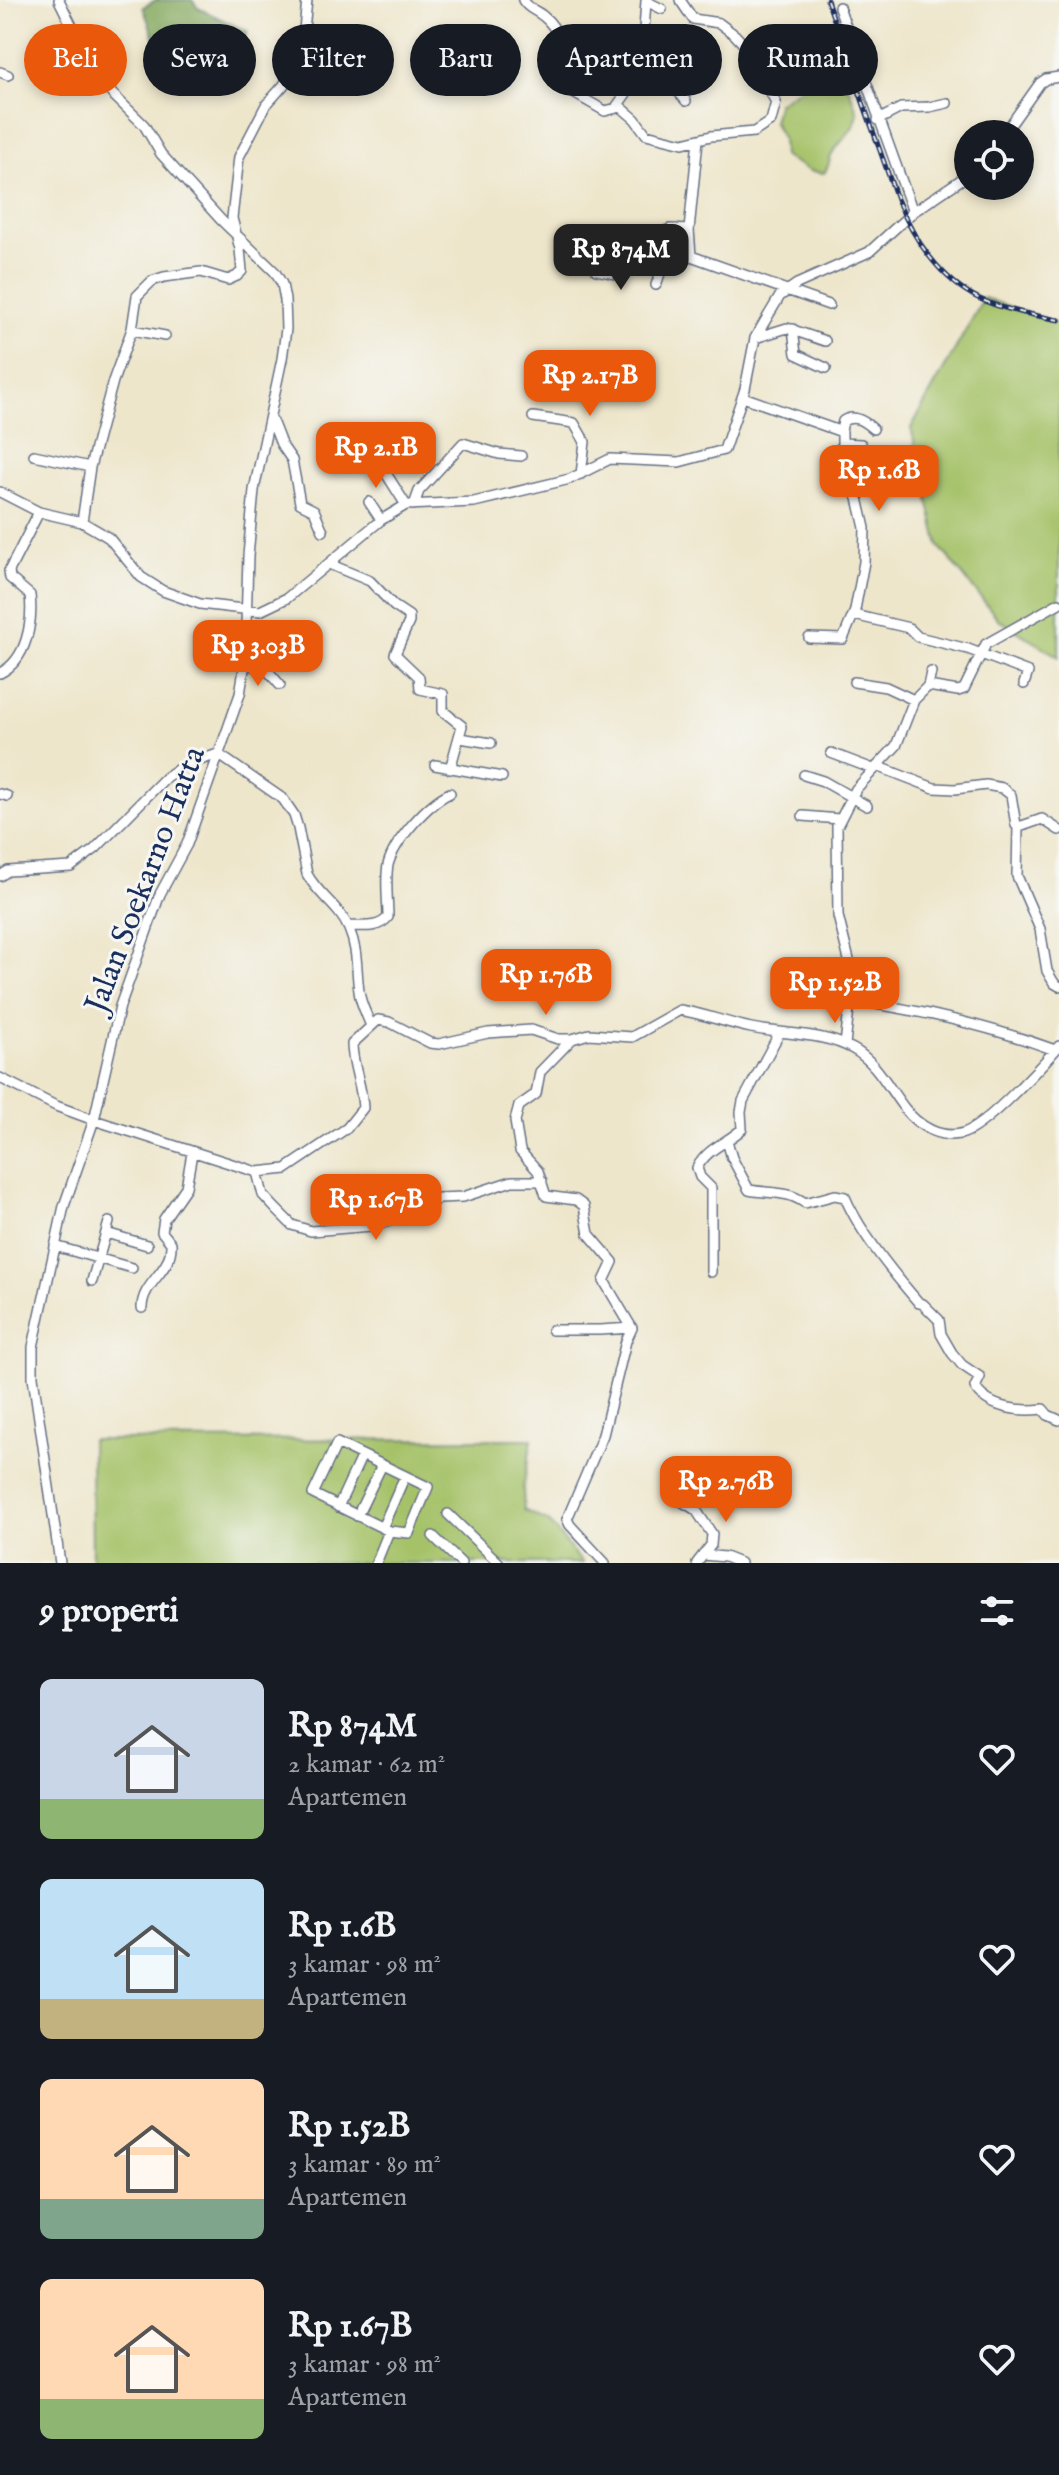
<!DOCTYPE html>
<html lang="id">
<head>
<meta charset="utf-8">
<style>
  body { margin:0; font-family:"IM FELL English",serif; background:#242831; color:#f1f3f6; height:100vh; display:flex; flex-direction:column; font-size:30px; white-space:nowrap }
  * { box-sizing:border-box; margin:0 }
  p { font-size:26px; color:#9ea1a6 }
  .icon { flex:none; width:44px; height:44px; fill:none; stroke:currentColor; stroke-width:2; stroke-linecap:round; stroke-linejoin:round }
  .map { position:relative; height:1563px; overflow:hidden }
  .details { display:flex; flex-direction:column; background:#171b24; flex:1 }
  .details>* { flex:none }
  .guide { position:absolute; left:24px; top:24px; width:1012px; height:72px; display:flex; gap:16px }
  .buttons { position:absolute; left:954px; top:120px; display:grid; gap:16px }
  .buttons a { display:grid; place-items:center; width:80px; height:80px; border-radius:50%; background:#171b24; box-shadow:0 4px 12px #0003; font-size:40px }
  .price { position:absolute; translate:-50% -68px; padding:0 18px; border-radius:16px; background:#ea580c; color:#fff; font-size:26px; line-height:52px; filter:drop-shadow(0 2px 4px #0008) }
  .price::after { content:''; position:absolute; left:50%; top:48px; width:24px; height:18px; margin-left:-12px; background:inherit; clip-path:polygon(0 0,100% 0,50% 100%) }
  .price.current { background:#222; color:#fff }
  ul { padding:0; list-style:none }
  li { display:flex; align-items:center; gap:24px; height:200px; padding:0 40px }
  li span { display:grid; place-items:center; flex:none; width:224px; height:160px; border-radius:12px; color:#555 }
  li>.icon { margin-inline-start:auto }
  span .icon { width:96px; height:96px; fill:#fffc; stroke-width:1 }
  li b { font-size:34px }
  h2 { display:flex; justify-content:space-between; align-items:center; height:96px; padding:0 40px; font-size:34px }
  .tag { padding:0 28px; border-radius:36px; background:#171b24; box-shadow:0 4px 12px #0003; font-size:28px; line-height:72px }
  .tag.current { background:#ea580c; color:#fff }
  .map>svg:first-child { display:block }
  .green { fill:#a6c269; stroke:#607864; stroke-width:2 }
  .forest { fill:#84a85d; stroke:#506c5e; stroke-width:2 }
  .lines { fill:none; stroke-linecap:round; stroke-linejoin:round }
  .minor-casing { stroke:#656f84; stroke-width:12 }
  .minor { stroke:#fff; stroke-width:9 }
  .rail-casing { stroke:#1b2f5e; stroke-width:5 }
  .rail { stroke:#f6f6f2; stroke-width:2; stroke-dasharray:6; stroke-linecap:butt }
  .labels { text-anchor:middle; stroke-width:6; stroke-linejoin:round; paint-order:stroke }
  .street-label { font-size:32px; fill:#1b2f5e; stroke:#f6f6f2 }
</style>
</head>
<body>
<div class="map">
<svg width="1059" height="1563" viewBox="0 0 1059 1563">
  <rect width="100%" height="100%" fill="#f6f6f2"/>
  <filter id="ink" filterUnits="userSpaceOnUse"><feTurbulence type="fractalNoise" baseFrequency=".0125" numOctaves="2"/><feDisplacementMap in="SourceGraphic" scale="16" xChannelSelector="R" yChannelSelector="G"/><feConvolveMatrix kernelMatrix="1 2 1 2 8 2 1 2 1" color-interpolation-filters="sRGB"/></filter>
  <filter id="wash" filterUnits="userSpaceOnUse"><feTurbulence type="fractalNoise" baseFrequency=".006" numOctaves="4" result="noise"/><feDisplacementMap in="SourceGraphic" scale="32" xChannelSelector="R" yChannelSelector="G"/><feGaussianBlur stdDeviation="1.8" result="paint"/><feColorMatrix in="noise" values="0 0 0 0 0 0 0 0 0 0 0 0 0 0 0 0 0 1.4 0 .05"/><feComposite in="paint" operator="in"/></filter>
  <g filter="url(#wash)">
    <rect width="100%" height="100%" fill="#eee6cb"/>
    <path class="green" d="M818 76 847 84 858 113C855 131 841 139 832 154 829 161 829 167 824 173L810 171 783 156 782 138 773 121 778 103Z
      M984 298 1059 324V657L999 620 939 546 911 428Z
      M532 1439 523 1488 524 1510 549 1522 582 1563H92L91 1440Z"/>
    <path class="forest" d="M156 0H192L198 8 248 32 236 55 199 82 155 40 143 7Z"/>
  </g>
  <g filter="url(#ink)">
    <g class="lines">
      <g class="minor-casing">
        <path id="minor" d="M59 0 100 82 144 125 161 154 221 220 275 272 282 284 285 300 286 329 282 359 254 490 248 556 245 663 240 694 187 844 160 894 120 1006 94 1120 64 1206 33 1347V1377L60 1563
          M523 0C528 9 536 10 543 16 564 32 560 53 559 77L568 82 572 92 605 111 621 107 635 119 646 134 683 143 711 136 754 132 771 121 776 102 764 82 760 62 735 35 719 23 693 19 680 0
          M839 7 913 212
          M0 72 8 75
          M633 84 635 72 647 65 656 50 644 30 646 1 662 9
          M617 106 633 84 643 75 656 87C672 83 677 89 686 101
          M878 120 901 108 929 107 947 103
          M1004 134 1040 83 1046 79 1059 77
          M698 140 689 230 691 256 829 305
          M596 270 620 275 635 246 670 229 689 230
          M656 285 676 229
          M793 329 796 354 826 368
          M132 330 165 336
          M755 338 787 328 825 341
          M743 397 842 432V474L858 498 865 528 864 562 854 615 909 628 918 637 968 649 1028 672 1024 684
          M270 416 281 444 292 460 300 503 314 510 323 531
          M533 417 574 423 585 442 581 474
          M841 431 843 421C854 414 864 421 873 429
          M842 443 861 444
          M34 455 90 467
          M375 456 406 505
          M841 471 872 469
          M0 492 39 512 82 522 101 533 109 538 141 577 163 591 200 604 260 611 287 598 381 520 406 505 474 502 570 479 610 459 679 462 724 450 745 389 755 338 780 296 797 284 869 252 913 212 968 175
          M369 502 381 520
          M414 505 419 491 463 443 499 454 521 456
          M82 522 90 467 113 381 132 329 137 296 152 281 164 277 201 272 228 280 237 276 242 271 240 249 232 218 239 157 266 105 283 86 301 60 307 0
          M329 564 370 581 394 606 409 616V622L395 654 419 677 420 689 443 694V711L462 726 450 769
          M809 638 843 639 854 613
          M245 663 268 671 280 685
          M0 673C27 660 33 622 30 595L10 578 9 571 39 512
          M854 682 886 687 914 700
          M928 686 931 672
          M460 738 491 743
          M831 753 873 769
          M435 765 502 777
          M877 766 934 788 955 789 986 785 1002 788 1011 795 1016 825 1022 826 1042 819 1059 830
          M804 775 823 781 867 806
          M0 794 7 796
          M803 816 839 819
          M1018 826 1017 876 1040 929 1047 971 1054 983 1059 986
          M0 876 8 871 71 867 95 849 166 777 183 766 218 754 283 799 294 815 298 828 307 874C318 895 340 907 349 929 358 950 356 968 359 991 360 1003 367 1015 371 1026
          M348 926C362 926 379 929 388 917 388 901 385 881 388 865 394 841 428 803 450 793
          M850 1000C920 1010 989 1026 1055 1050
          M572 1039 589 1034 632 1037 680 1010C704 1014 727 1023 751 1028 785 1035 823 1032 853 1049 878 1063 888 1088 905 1109 918 1126 941 1140 964 1133 988 1124 1040 1067 1059 1046
          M845 1045 850 1000 851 968 838 916 837 826 856 789 896 746 914 700 928 686 958 691 964 689 986 644 1059 603
          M0 1078 56 1106 94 1120 257 1172 286 1169 347 1128 363 1108C362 1085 352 1065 352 1044L378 1020 389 1022 430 1043 439 1044 488 1033 531 1030 558 1039H572L540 1072 536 1094 519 1106 515 1121 520 1151 538 1171 546 1196 576 1200 584 1206 589 1234 613 1262 604 1281 632 1328 626 1341 603 1435 567 1519 570 1525 605 1563
          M727 1141 732 1158 749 1190C770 1194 787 1190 805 1203L835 1195 845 1197C860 1233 893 1273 919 1303L923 1304 939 1320 941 1334 952 1353 962 1365 980 1377 975 1387C988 1409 1021 1412 1043 1409L1048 1415 1059 1420
          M257 1172 263 1195 276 1209 292 1225 311 1231 371 1226 408 1216 439 1198 463 1197 512 1181H542
          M106 1233 147 1245
          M55 1246 132 1268
          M711 1272V1188L700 1177 697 1168C707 1148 727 1143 742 1129L741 1112 743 1101 780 1032
          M92 1281 109 1222
          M142 1308C142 1282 173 1271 171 1243L162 1232 164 1219 186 1187 192 1153
          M552 1330H600L632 1328
          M337 1443 428 1487 409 1533 389 1531 313 1494Z
          M681 1501 696 1510 712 1534 711 1545 697 1563
          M338 1507 362 1455
          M448 1514 499 1563
          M357 1516 382 1465
          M382 1528 405 1476
          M433 1536 461 1563
          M703 1555 725 1557 740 1563
          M376 1563 389 1531"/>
      </g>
      <use href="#minor" class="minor"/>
      <g class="rail-casing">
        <path id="rail" d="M827 0 897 199C913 238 940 280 980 299 1004 310 1033 315 1059 320"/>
      </g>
      <use href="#rail" class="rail"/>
    </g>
  </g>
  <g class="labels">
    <g class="street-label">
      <text transform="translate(144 879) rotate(-69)" y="11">Jalan Soekarno Hatta</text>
    </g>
  </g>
</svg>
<div class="buttons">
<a><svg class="icon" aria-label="locate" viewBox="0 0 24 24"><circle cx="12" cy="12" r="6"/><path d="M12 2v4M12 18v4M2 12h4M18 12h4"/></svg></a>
</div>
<b class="price current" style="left:621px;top:292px">Rp 874M</b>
<b class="price" style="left:590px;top:418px">Rp 2.17B</b>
<b class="price" style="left:376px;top:490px">Rp 2.1B</b>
<b class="price" style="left:879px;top:513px">Rp 1.6B</b>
<b class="price" style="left:258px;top:688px">Rp 3.03B</b>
<b class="price" style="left:546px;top:1017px">Rp 1.76B</b>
<b class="price" style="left:835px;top:1025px">Rp 1.52B</b>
<b class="price" style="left:376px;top:1242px">Rp 1.67B</b>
<b class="price" style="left:726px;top:1524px">Rp 2.76B</b>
<div class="guide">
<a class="tag current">Beli</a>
<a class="tag">Sewa</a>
<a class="tag">Filter</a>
<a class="tag">Baru</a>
<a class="tag">Apartemen</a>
<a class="tag">Rumah</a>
</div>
</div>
<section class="details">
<h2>9 properti<svg class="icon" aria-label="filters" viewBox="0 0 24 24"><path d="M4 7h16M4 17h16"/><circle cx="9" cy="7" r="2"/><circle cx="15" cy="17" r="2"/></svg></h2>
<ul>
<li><span style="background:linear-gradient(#c9d6e8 75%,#8fb573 0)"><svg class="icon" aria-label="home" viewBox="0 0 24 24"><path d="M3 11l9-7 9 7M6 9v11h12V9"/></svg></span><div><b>Rp 874M</b><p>2 kamar · 62 m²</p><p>Apartemen</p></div><svg class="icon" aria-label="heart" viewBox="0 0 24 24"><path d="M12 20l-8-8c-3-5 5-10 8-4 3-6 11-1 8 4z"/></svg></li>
<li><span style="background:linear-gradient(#bfe0f5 75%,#c2b280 0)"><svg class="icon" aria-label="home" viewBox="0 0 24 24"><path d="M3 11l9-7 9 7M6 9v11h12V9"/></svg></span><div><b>Rp 1.6B</b><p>3 kamar · 98 m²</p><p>Apartemen</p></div><svg class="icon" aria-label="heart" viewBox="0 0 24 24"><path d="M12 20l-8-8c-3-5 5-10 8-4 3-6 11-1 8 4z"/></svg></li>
<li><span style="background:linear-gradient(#ffd9b3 75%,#7fa58c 0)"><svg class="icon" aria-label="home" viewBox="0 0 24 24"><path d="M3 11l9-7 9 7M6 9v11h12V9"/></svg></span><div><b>Rp 1.52B</b><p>3 kamar · 89 m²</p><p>Apartemen</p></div><svg class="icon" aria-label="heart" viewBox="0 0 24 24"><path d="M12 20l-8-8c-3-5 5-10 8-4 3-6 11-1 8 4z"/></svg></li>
<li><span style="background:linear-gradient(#ffd9b3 75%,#8fb573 0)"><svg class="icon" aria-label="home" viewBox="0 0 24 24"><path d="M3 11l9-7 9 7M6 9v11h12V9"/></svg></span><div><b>Rp 1.67B</b><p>3 kamar · 98 m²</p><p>Apartemen</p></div><svg class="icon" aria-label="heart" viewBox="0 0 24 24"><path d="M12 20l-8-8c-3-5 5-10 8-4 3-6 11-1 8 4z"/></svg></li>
</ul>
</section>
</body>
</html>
